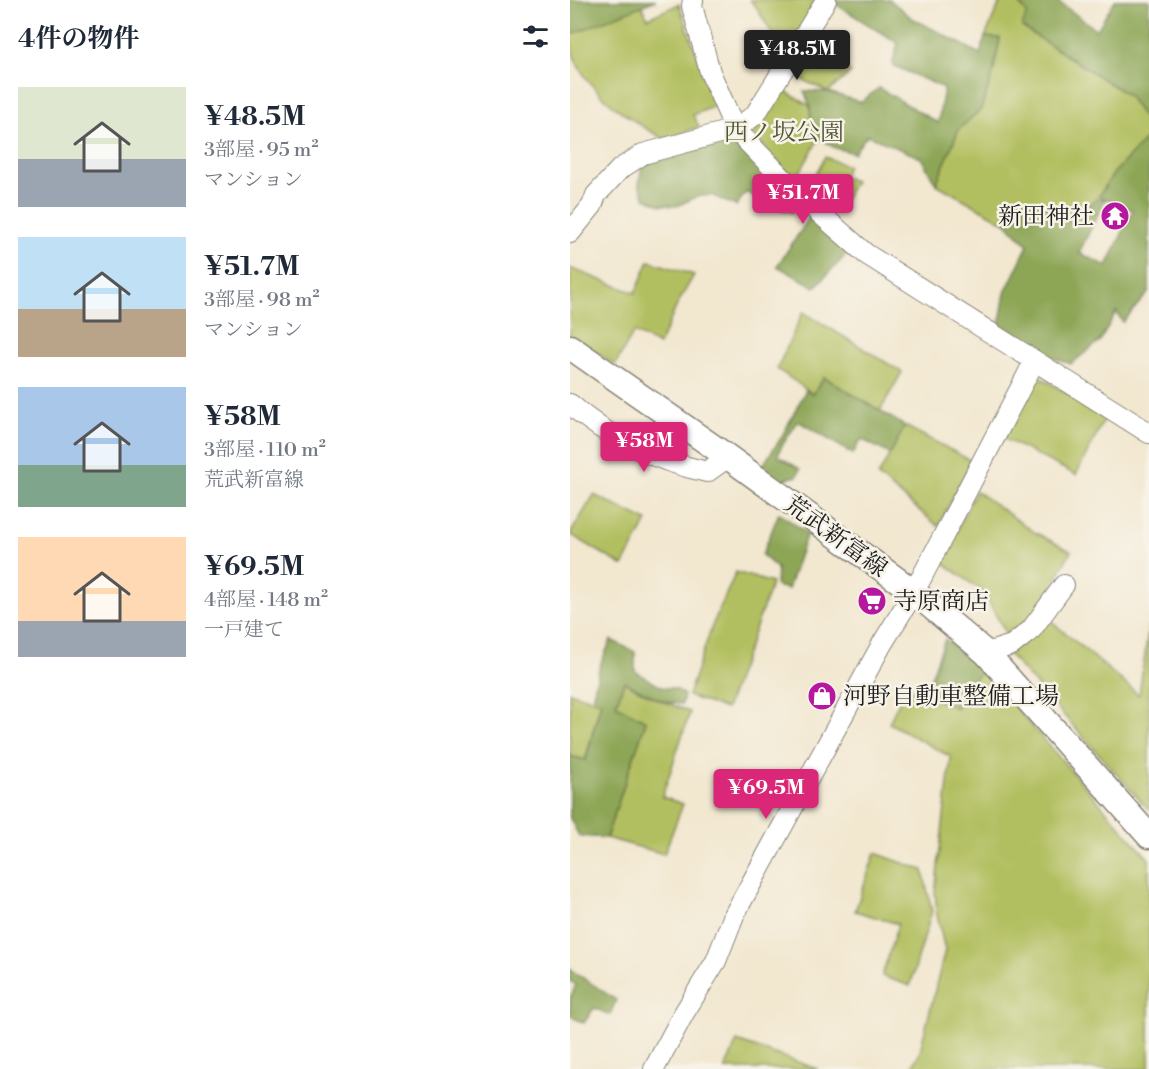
<!DOCTYPE html>
<html lang="ja">
<head>
<meta charset="utf-8">
<style>
  body { margin:0; font-family:"Libre Bodoni","Noto Serif JP",serif; background:#f6f6f7; color:#1f2937; height:100vh; display:flex; flex-direction:column; font-size:22px; white-space:nowrap }
  * { box-sizing:border-box; margin:0 }
  p { font-size:20px; color:#747a83 }
  .icon { flex:none; width:33px; height:33px; fill:none; stroke:currentColor; stroke-width:2; stroke-linecap:round; stroke-linejoin:round }
  .map { position:relative; flex:1; overflow:hidden }
  .sheet { display:flex; flex-direction:column; background:#fff; width:570px }
  .sheet>* { flex:none }
  .price { position:absolute; translate:-50% -51px; padding:0 14px; border-radius:6px; background:#db2777; color:#fff; font-size:20px; line-height:39px; filter:drop-shadow(0 2px 3px #0008) }
  .price::after { content:''; position:absolute; left:50%; top:36px; width:18px; height:14px; margin-left:-9px; background:inherit; clip-path:polygon(0 0,100% 0,50% 100%) }
  .price.selected { background:#222; color:#fff }
  ul { padding:0; list-style:none }
  li { display:flex; align-items:center; gap:18px; height:150px; padding:0 18px }
  li span { display:grid; place-items:center; flex:none; width:168px; height:120px; border-radius:0px; color:#555 }
  li>.icon { margin-inline-start:auto }
  span .icon { width:72px; height:72px; fill:#fffc; stroke-width:1 }
  li b { font-size:26px }
  h2 { display:flex; justify-content:space-between; align-items:center; height:72px; padding:0 18px; font-size:26px }
  main { display:flex; flex:1; min-height:0 }
  .map>svg:first-child { display:block }
  .green { fill:#b2bf61; stroke:#676e3e; stroke-width:1.5 }
  .forest { fill:#8da657; stroke:#54613a; stroke-width:1.5 }
  .lines { fill:none; stroke-linecap:round; stroke-linejoin:round }
  .minor-casing { stroke:#878276; stroke-width:22 }
  .major-casing { stroke:#878276; stroke-width:27 }
  .minor { stroke:#fff; stroke-width:20 }
  .major { stroke:#fff; stroke-width:24 }
  .labels { text-anchor:middle; stroke-width:5; stroke-linejoin:round; paint-order:stroke }
  .park-label { font-size:24px; fill:#505534; stroke:#f7f3e8 }
  .poi-label { font-size:24px; fill:#1c1c1c; stroke:#f7f3e8; text-anchor:start }
  .street-label { font-size:24px; fill:#1c1c1c; stroke:#f7f3e8 }
</style>
</head>
<body>
<main>
<section class="sheet">
<h2>4件の物件<svg class="icon" aria-label="filters" viewBox="0 0 24 24"><path d="M4 7h16M4 17h16"/><circle cx="9" cy="7" r="2"/><circle cx="15" cy="17" r="2"/></svg></h2>
<ul>
<li><span style="background:linear-gradient(#dfe7d0 60%,#9aa5b1 0)"><svg class="icon" aria-label="home" viewBox="0 0 24 24"><path d="M3 11l9-7 9 7M6 9v11h12V9"/></svg></span><div><b>¥48.5M</b><p>3部屋 · 95 m²</p><p>マンション</p></div></li>
<li><span style="background:linear-gradient(#bfe0f5 60%,#b9a48a 0)"><svg class="icon" aria-label="home" viewBox="0 0 24 24"><path d="M3 11l9-7 9 7M6 9v11h12V9"/></svg></span><div><b>¥51.7M</b><p>3部屋 · 98 m²</p><p>マンション</p></div></li>
<li><span style="background:linear-gradient(#a9c7e8 65%,#7fa58c 0)"><svg class="icon" aria-label="home" viewBox="0 0 24 24"><path d="M3 11l9-7 9 7M6 9v11h12V9"/></svg></span><div><b>¥58M</b><p>3部屋 · 110 m²</p><p>荒武新富線</p></div></li>
<li><span style="background:linear-gradient(#ffd9b3 70%,#9aa5b1 0)"><svg class="icon" aria-label="home" viewBox="0 0 24 24"><path d="M3 11l9-7 9 7M6 9v11h12V9"/></svg></span><div><b>¥69.5M</b><p>4部屋 · 148 m²</p><p>一戸建て</p></div></li>
</ul>
</section>
<div class="map">
<svg width="579" height="1069" viewBox="0 0 579 1069">
  <rect width="100%" height="100%" fill="#f7f3e8"/>
  <filter id="ink" filterUnits="userSpaceOnUse"><feTurbulence type="fractalNoise" baseFrequency=".0167" numOctaves="2"/><feDisplacementMap in="SourceGraphic" scale="12" xChannelSelector="R" yChannelSelector="G"/><feConvolveMatrix kernelMatrix="1 2 1 2 8 2 1 2 1" color-interpolation-filters="sRGB"/></filter>
  <filter id="wash" filterUnits="userSpaceOnUse"><feTurbulence type="fractalNoise" baseFrequency=".008" numOctaves="4" result="noise"/><feDisplacementMap in="SourceGraphic" scale="24" xChannelSelector="R" yChannelSelector="G"/><feGaussianBlur stdDeviation="1.35" result="paint"/><feColorMatrix in="noise" values="0 0 0 0 0 0 0 0 0 0 0 0 0 0 0 0 0 1.4 0 .05"/><feComposite in="paint" operator="in"/></filter>
  <g filter="url(#wash)">
    <rect width="100%" height="100%" fill="#f2e7cf"/>
    <path class="green" d="M180 0H256L218 60 186 7Z
      M431 0H446L458 13 452 27 558 95 577 122 576 139 544 173 529 196 500 222 484 207 453 201 434 222 366 184 389 129 411 109 423 74 430 39 415 37Z
      M109 4 145 106 123 115 129 127 94 139C58 119 0 81 0 35L71 5 78 18Z
      M238 46 281 72 258 92 220 74Z
      M210 88 240 106 241 122 249 138 225 181 181 133Z
      M255 157 278 166 273 176 285 181 267 213 238 188Z
      M79 261 124 275 108 303 89 345 64 332 45 365 0 335V268L65 293Z
      M233 312 332 372 310 411 254 378 243 394 207 369Z
      M465 374 536 416 506 475 431 437Z
      M335 426 402 461 368 526 308 476Z
      M406 491 466 533 501 551 483 585 474 615 569 695 579 625V810L433 648 442 644 413 592 371 561Z
      M24 495 77 521 53 566 0 534Z
      M166 572 202 583 156 709 118 696 142 626Z
      M414 672 579 859V1069H340L349 1055 375 950 367 915 365 892 381 757 319 723 336 687 386 708C388 696 402 676 414 672Z
      M54 682 84 698 120 712 92 797 113 804 94 854 36 838 76 721 46 705Z
      M0 692 31 702 15 760 0 756Z
      M305 853 353 870 362 911 340 986 312 976 328 924 285 911Z
      M167 1041 248 1069H155Z"/>
    <path class="forest" d="M0 0H86L0 35Z
      M259 0H320L342 18 410 54 415 37 430 38 423 74 411 109 389 129 366 184 351 158 297 135 284 153 265 148 249 138 241 122 240 106 234 91 258 92 291 102 309 88 368 123 374 88 322 65 328 43Z
      M446 0H486L527 30 545 0H579V292L553 322 546 312 530 341 501 364 460 351 429 327 435 293 458 245 434 222 452 201 484 207 501 222 530 198 535 200 509 253 537 266 563 210 529 196 544 173 576 139 577 122 558 95 452 27 457 13Z
      M165 129 230 196 222 212 204 207 176 192 166 206 141 195 126 197 107 206 91 205 75 198 69 185 73 154Z
      M240 217 256 233 280 251 245 287 207 266Z
      M254 377 335 426 320 454 291 439 283 454 228 421 211 447 208 456 230 469 227 476 209 481 191 468 211 438 236 390 243 394Z
      M209 513 237 533 218 589 206 586 207 568 192 555Z
      M375 639 414 672C402 676 388 696 387 708L346 691 358 686Z
      M41 640 65 652V671L91 687 106 689 114 695 112 704C89 703 74 691 54 682L46 705 76 721 36 838 9 836 0 818V756L16 760 31 702 22 699 30 665Z
      M0 969 46 1000 40 1015 24 1008 14 1023 0 1016V998L6 985 0 981Z"/>
  </g>
  <g filter="url(#ink)">
    <g class="lines">
      <g class="minor-casing">
        <path id="minor" d="M123 0 122 6 140 72 165 129 230 196 296 254 579 433
          M0 233 22 206 26 195 50 169 73 154 165 129 185 115 256 0
          M0 404C39 439 87 461 137 472L158 457
          M416 653 442 645 461 630 494 585
          M84 1069 114 1013 146 961 164 915 312 644 344 592 464 362"/>
      </g>
      <g class="major-casing">
        <path id="major" d="M0 347 158 457 344 592 416 653 579 836"/>
      </g>
      <use href="#minor" class="minor"/>
      <use href="#major" class="major"/>
    </g>
  </g>
  <defs>
    <g id="temple-disc" transform="scale(1.5)"><circle r="9.5" fill="#b5179e" stroke="#f7f3e8"/><path d="M0-6L5-2H3V0L6.5 2.5H4V6H1.5V3h-3V6H-4V2.5H-6.5L-3 0V-2H-5Z" fill="#fff"/></g>
    <g id="supermarket-disc" transform="scale(1.5)"><circle r="9.5" fill="#b5179e" stroke="#f7f3e8"/><path d="M-6-5.5h2.5l.6 2H6L4.5 2H-2.5L-4.4-4H-6ZM-1.5 3.2a1.3 1.3 0 1 0 .1 0ZM3 3.2a1.3 1.3 0 1 0 .1 0Z" fill="#fff"/></g>
    <g id="shop-disc" transform="scale(1.5)"><circle r="9.5" fill="#b5179e" stroke="#f7f3e8"/><path d="M-5-2.5h2.3a2.7 3.5 0 0 1 5.4 0H5L5.5 6h-11ZM-1.5-2.5h3a1.5 2.3 0 0 0-3 0Z" fill="#fff"/></g>
  </defs>
  <g fill-rule="evenodd">
    <use href="#temple-disc" x="545" y="216"/>
    <use href="#supermarket-disc" x="302" y="601"/>
    <use href="#shop-disc" x="252" y="696"/>
  </g>
  <g class="labels">
    <g class="park-label">
      <text x="214" y="140">西ノ坂公園</text>
    </g>
    <g class="poi-label">
      <text x="524" y="224" text-anchor="end">新田神社</text>
      <text x="323" y="609">寺原商店</text>
      <text x="273" y="704">河野自動車整備工場</text>
    </g>
    <g class="street-label">
      <text transform="translate(266 536) rotate(36)" y="8">荒武新富線</text>
    </g>
  </g>
</svg>
<b class="price selected" style="left:227px;top:81px">¥48.5M</b>
<b class="price" style="left:233px;top:225px">¥51.7M</b>
<b class="price" style="left:74px;top:473px">¥58M</b>
<b class="price" style="left:196px;top:820px">¥69.5M</b>
</div>
</main>
</body>
</html>
